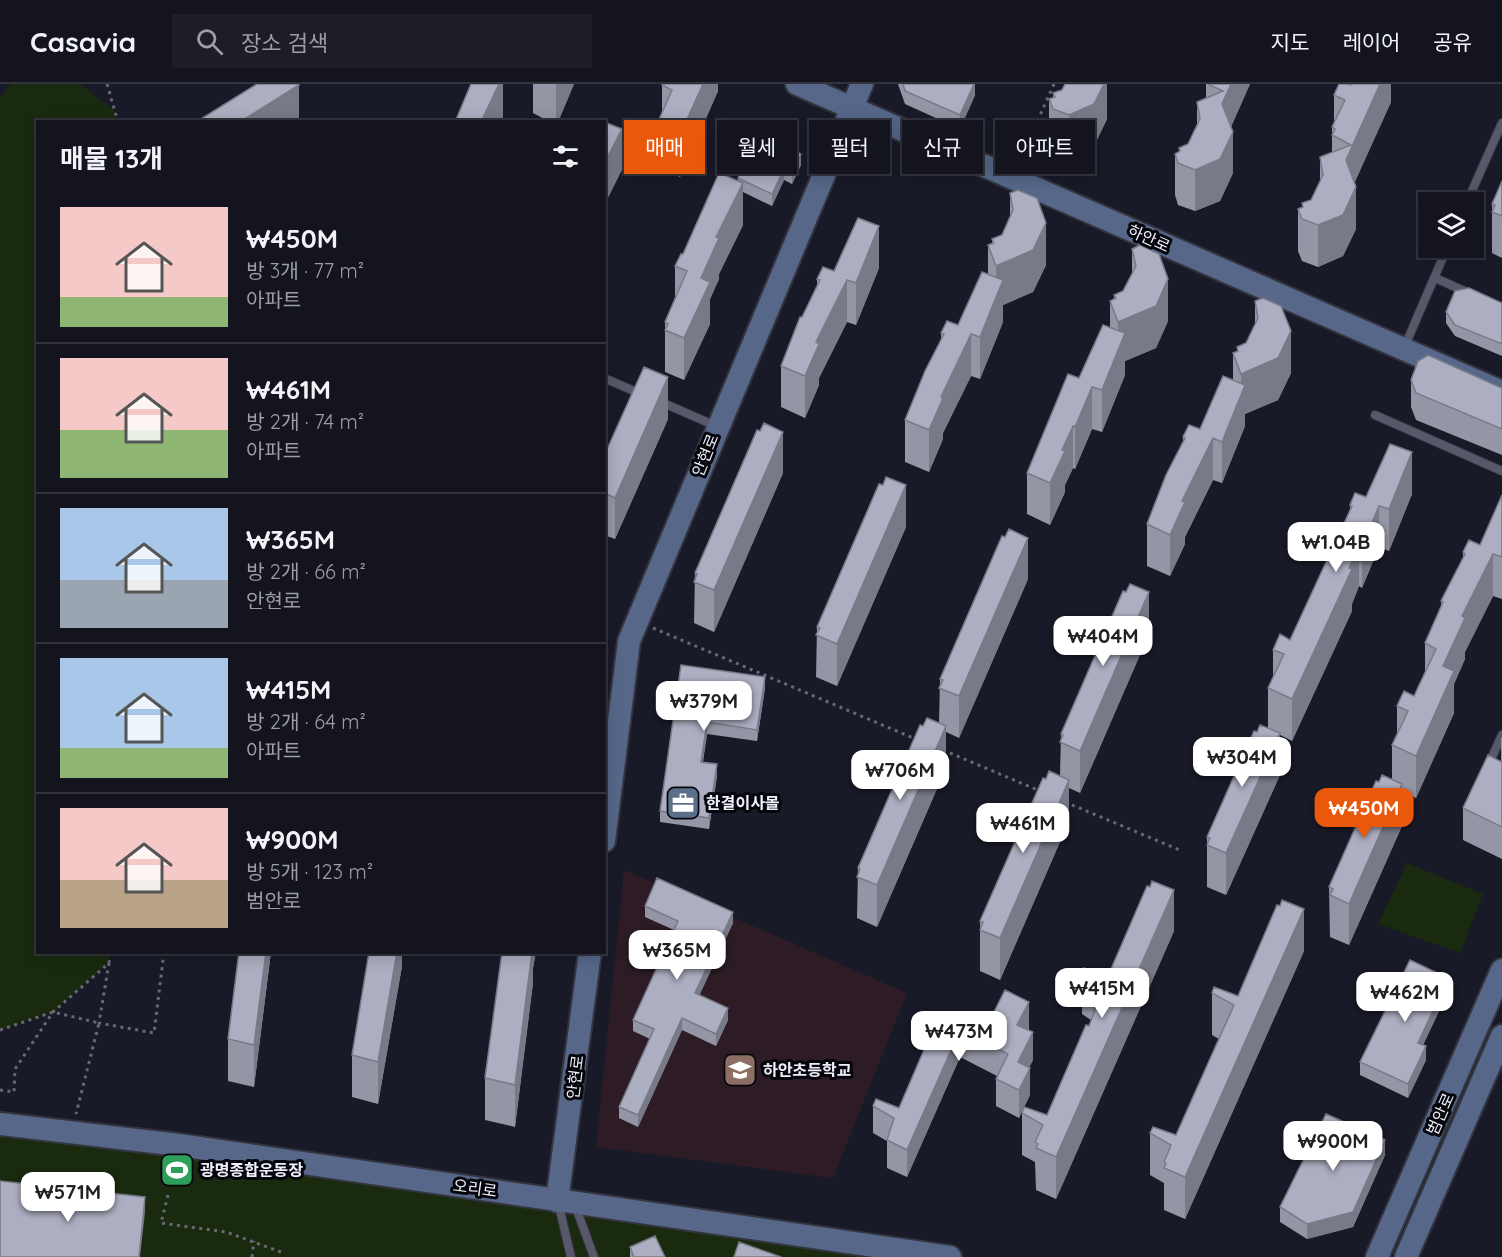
<!DOCTYPE html>
<html lang="ko">
<head>
<meta charset="utf-8">
<style>
  body { margin:0; font-family:Quicksand,"Noto Sans KR",sans-serif; background:#1c1d27; color:#f1f3f6; height:100vh; display:flex; flex-direction:column; font-size:22px; white-space:nowrap }
  * { box-sizing:border-box; margin:0 }
  p { font-size:20px; color:#9d9ea4 }
  .icon { flex:none; width:33px; height:33px; fill:none; stroke:currentColor; stroke-width:2; stroke-linecap:round; stroke-linejoin:round }
  .map { position:relative; flex:1; overflow:hidden }
  .side { position:absolute; left:36px; top:36px; width:570px; height:834px; display:flex; flex-direction:column; background:#13141e; border-radius:0px; box-shadow:0 3px 15px #0003,0 0 0 2px #32333c }
  .side>* { flex:none }
  .guide { position:absolute; left:624px; top:36px; width:570px; height:54px; display:flex; gap:12px }
  .controls { position:absolute; left:1418px; top:108px; display:grid; gap:12px }
  .controls a { display:grid; place-items:center; width:66px; height:66px; border-radius:0px; background:#13141e; box-shadow:0 3px 15px #0003,0 0 0 2px #32333c; font-size:30px }
  .price { position:absolute; translate:-50% -51px; padding:0 14px; border-radius:12px; background:#fff; color:#222; font-size:20px; line-height:39px; filter:drop-shadow(0 2px 3px #0008) }
  .price::after { content:''; position:absolute; left:50%; top:36px; width:18px; height:14px; margin-left:-9px; background:inherit; clip-path:polygon(0 0,100% 0,50% 100%) }
  .price.selected { background:#ea580c; color:#fff }
  ul { padding:0; list-style:none }
  li { display:flex; align-items:center; gap:18px; height:150px; padding:0 24px }
  li+li { border-top:2px solid #32333c }
  li span { display:grid; place-items:center; flex:none; width:168px; height:120px; border-radius:0px; color:#555 }
  li>.icon { margin-inline-start:auto }
  span .icon { width:72px; height:72px; fill:#fffc; stroke-width:1 }
  li b { font-size:26px }
  h2 { display:flex; justify-content:space-between; align-items:center; height:72px; padding:0 24px; font-size:26px }
  .pill { padding:0 21px; border-radius:0px; background:#13141e; box-shadow:0 3px 15px #0003,0 0 0 2px #32333c; font-size:21px; line-height:54px }
  .pill.selected { background:#ea580c; color:#fff }
  header { display:flex; align-items:center; gap:36px; box-sizing:border-box; height:84px; padding:0 30px; background:#13141e; border-bottom:2px solid #32333c }
  header strong { font-size:28px }
  nav { display:flex; gap:33px; margin-inline-start:auto; font-size:21px }
  .search { width:420px; height:54px; background:#1c1d27; display:flex; align-items:center; gap:15px; box-sizing:border-box; padding:0 21px; border-radius:0px; color:#9d9ea4; font-size:22px }
  .map>svg:first-child { display:block }
  .education { fill:#2d1c26 }
  .green { fill:#192a0f }
  .lines { fill:none; stroke-linecap:round; stroke-linejoin:round }
  .lane-casing { stroke:#34343f; stroke-width:10 }
  .secondary-casing { stroke:#34343f; stroke-width:26 }
  .path { stroke:#686976; stroke-width:3; stroke-dasharray:3 4.5; stroke-linecap:butt }
  .lane { stroke:#575869; stroke-width:8 }
  .secondary { stroke:#566789; stroke-width:22 }
  .wall { fill:#9496a6 }
  .shaded-wall { fill:#787a87 }
  .building { fill:#acaec1; stroke:#787a87; stroke-width:1.5 }
  .labels { text-anchor:middle; stroke-width:6; stroke-linejoin:round; paint-order:stroke }
  .street-label { font-size:16px; fill:#eff0fa; stroke:#05060b }
  .poi-label { font-size:16px; font-weight:bold; fill:#eff0fa; stroke:#05060b; text-anchor:start }
</style>
</head>
<body>
<header>
<strong>Casavia</strong>
<div class="search"><svg class="icon" aria-label="search" viewBox="0 0 24 24"><circle cx="10" cy="10" r="6"/><path d="M15 15l6 6"/></svg>장소 검색</div>
<nav><a>지도</a><a>레이어</a><a>공유</a></nav>
</header>
<div class="map">
<svg width="1502" height="1173" viewBox="0 0 1502 1173">
  <rect width="100%" height="100%" fill="#191a28"/>
  <path class="education" d="M624 786 907 909 833 1094 596 1063Z"/>
  <path class="green" d="M11 0H80L115 27 117 37 38 38V868L111 869 109 879 53 928 0 946V14Z
    M1407 779 1483 810 1460 869 1378 840Z
    M0 1040 867 1161 864 1173H0Z"/>
  <g class="lines">
    <g class="lane-casing">
      <path id="lane" d="M1467 118 1502 39
        M1435 194 1469 209
        M1404 264 1447 164
        M604 294 641 310
        M661 318 716 342
        M1375 331 1502 387
        M1488 682 1502 651
        M558 1118 571 1173
        M575 1121 594 1173"/>
    </g>
    <g class="secondary-casing">
      <path id="secondary" d="M797 0 1502 308
        M604 757 629 557 862 0
        M0 1040 179 1061 950 1173
        M557 1117 590 868
        M1377 1173 1502 886
        M1406 1173 1502 952"/>
    </g>
    <path class="path" d="M107 0 118 38
      M1019 78 1054 0
      M653 544 918 656
      M943 666 1040 707
      M1065 718 1182 767
      M109 879 99 939 154 949 164 868
      M0 946 53 928 99 939 76 1030
      M0 1006 14 1008 15 985 53 928 109 879 111 868
      M168 1111 161 1139 226 1148 281 1168
      M252 1173 254 1157"/>
    <use href="#lane" class="lane"/>
    <use href="#secondary" class="secondary"/>
  </g>
  <path class="wall" d="M533 0H574L558 38H550L533 29Z
    M718 0V7L680 93 657 82V40L662 29V1Z
    M898 0H975V11L960 45 905 20Z
    M1107 0V35L1094 62 1069 73 1053 67 1049 57V15L1053 14V9L1062 6Z
    M1206 0H1250L1231 43 1233 89 1220 117 1195 127 1178 121 1175 111V70L1179 68V64L1188 60 1197 42V18L1206 14Z
    M1391 0V18L1354 99 1356 145 1343 172 1318 183 1302 177 1298 167V125L1302 124V119L1311 116 1320 98V73L1332 69V43L1334 38V11L1351 1Z
    M801 81 792 100 784 96 772 122 743 108V141L719 190V195L710 215V240L684 296 665 288V238L675 215V182L738 97V94Z
    M1502 97V174L1492 169V120Z
    M1010 109 1046 181 1033 208 1003 221V238L980 295 971 292 943 349V355L929 388 905 378V336L941 255V249L958 241 988 190V161L992 159V155L1002 151 1010 133Z
    M1132 165 1168 237 1156 264 1125 277V291L1102 348 1092 345 1075 385 1073 384 1065 401V408L1050 441 1027 430V389L1079 294 1110 244V217L1114 215V211L1123 207 1132 189Z
    M879 184 856 241 847 238 819 294V301L805 334 781 323V282L817 201V195L834 187Z
    M1255 217 1291 289 1278 316 1245 330V342L1222 399 1213 396 1185 453V460L1170 492 1147 482V440L1183 359V353L1200 345 1233 296V269L1237 267V263L1246 259 1255 242Z
    M1502 219V272L1455 252 1446 239V228Z
    M1411 296 1502 304V371L1416 336 1411 323Z
    M668 335 615 455 604 451V372Z
    M783 389 714 548 694 539 695 489Z
    M883 401 906 443 837 602 816 593 817 543Z
    M1412 410 1389 467 1379 463 1362 504 1359 502 1352 520V527L1292 657 1280 651V691L1226 811 1207 803V753L1257 648 1268 644V604L1273 593V566L1290 556 1350 427V421L1366 413Z
    M1502 411V515L1493 512 1465 568V575L1454 600V629L1416 714 1402 708V742L1349 861 1330 853 1329 803 1379 698 1392 696V661L1397 650V622L1414 612 1425 588V559L1441 523V517L1463 475V468L1480 461Z
    M1028 495 959 654 946 648V684L877 843 857 834 858 784 923 642 939 639 940 595Z
    M1149 550 1080 709 1069 704V737L1000 896 980 887V837L1046 695 1060 692 1061 650Z
    M681 581 765 604 757 657 707 650 703 678 717 692 709 745 660 738V727Z
    M1502 653V775L1463 756V724L1501 677V654Z
    M645 822 733 839 699 911 728 936 716 962 682 946 638 1043 619 1034V1023L650 955 633 947V936L674 846 645 833Z
    M1174 847 1056 1115 1036 1106 1035 1078 1022 1071V1029L1023 1025 1019 1034 996 1022V995L997 992 960 973 907 1093 887 1084V1057L873 1049V1022L899 1024 940 934 985 946 1029 945 1033 976 1029 983 1030 1011 1024 1023 1047 1031 1091 936 1082 930V888L1108 892Z
    M1304 867 1185 1135 1164 1126V1099L1150 1091V1049L1176 1051 1219 955 1212 951V909L1238 912Z
    M239 868H271L254 1003 228 997V955Z
    M402 868V882L378 1020 352 1013V971Z
    M502 868H536L533 884V899L515 1043 485 1036V994Z
    M1448 908 1423 961 1426 976 1408 1014 1360 991V978Z
    M1385 1071 1353 1143 1307 1155 1280 1138V1123Z
    M630 1163 665 1173H630Z"/>
  <path class="shaded-wall" d="M499 0H503V34L501 38H481Z
    M556 0H574L558 38H556Z
    M703 0H718V7L680 93V51Z
    M974 0H975V11L960 45V31Z
    M1104 0H1107V35L1094 62 1069 73V31Z
    M1231 0H1250L1222 62V20Z
    M1380 0H1391V18L1346 118V76Z
    M299 1V38H240Z
    M622 45V86L604 122V80Z
    M1233 48V89L1220 117 1195 127V86Z
    M801 70V81L792 100V89Z
    M784 85V96L772 122V110Z
    M743 99V141L719 190V195L710 215V240L684 296V254L701 194 716 153Z
    M1356 103V145L1343 172 1318 183V141Z
    M1046 139V181L1033 208 1003 221V238L980 295V253L996 215V182Z
    M879 142V184L856 241V199Z
    M1168 195V237L1156 264 1125 277V291L1102 348V306L1118 267V238Z
    M847 196V238L819 294V301L805 334V292L816 258Z
    M1291 247V289L1278 316 1245 330V342L1222 399V358L1241 311V290Z
    M971 250V292L943 349V355L929 388V346L941 313Z
    M668 293V335L615 455V414Z
    M1092 303V345L1075 385V343Z
    M1073 342V384L1065 401V408L1050 441V399L1062 366Z
    M783 348V389L714 548V506Z
    M1213 354V396L1185 453V460L1170 492V451L1182 417Z
    M1412 368V410L1389 467V425Z
    M906 401V443L837 602V560Z
    M1379 422V463L1362 504V462Z
    M1028 454V495L959 654V612Z
    M1359 461V502L1352 520V527L1292 657V615Z
    M1493 470V512L1465 568V575L1454 600V629L1416 714V672L1443 582 1462 532Z
    M1149 508V550L1080 709V667Z
    M765 593V604L757 657V646Z
    M707 638V650L701 689V678Z
    M946 642V684L877 843V801Z
    M1280 649V691L1226 811V769Z
    M717 680V692L709 745V734Z
    M1069 696V737L1000 896V854Z
    M1402 700V742L1349 861V820Z
    M1174 806V847L1056 1115V1073Z
    M1304 825V867L1185 1135V1093Z
    M733 828V839L695 921V909Z
    M266 868H271L254 1003V961Z
    M397 868H402V882L378 1020V978Z
    M532 868H536L533 884V899L515 1043V1001Z
    M1448 894V908L1418 972V959Z
    M1029 918V945L1017 968V941Z
    M728 924V936L716 962V950Z
    M682 934V946L638 1043V1031Z
    M960 946V973L907 1093V1066Z
    M1033 948V976L1018 1005V978Z
    M1426 962V976L1408 1014V1000Z
    M1030 984V1011L1019 1034V1006Z
    M1385 1056V1071L1353 1143 1307 1155V1140Z
    M145 1113V1128L140 1173H139Z"/>
  <path class="building" d="M257 0H299V1L240 38H196Z
    M471 0H499L481 38H455Z
    M662 0H703L680 51 657 40 672 6 662 1Z
    M903 0H974L960 31 905 7Z
    M1065 0H1104L1094 20 1069 31 1053 25 1049 15 1055 13 1053 9 1062 6Z
    M1208 0H1231L1222 20 1233 48 1220 75 1195 86 1178 79 1175 70 1180 67 1179 64 1188 60 1200 35 1197 18 1223 7Z
    M1339 0H1348L1351 1 1352 0H1380L1346 76 1356 103 1343 131 1318 141 1302 135 1298 125 1303 123 1302 119 1311 116 1323 91 1320 73 1351 61 1332 51 1335 45 1332 43 1345 16 1334 11Z
    M604 38 622 45 604 80Z
    M758 50 801 70 792 89 784 85 772 110 738 94Z
    M719 89 743 99 716 153 719 154 701 194 710 198 684 254 665 246 668 240 665 238 687 187 675 182 681 170H683Z
    M1502 97V132L1492 128 1495 121 1492 120Z
    M1018 106 1037 114 1046 139 1033 166 996 182 988 161 994 159 992 155 1002 151 1013 126 1010 109Z
    M858 134 879 142 856 199 847 196 816 258 819 260 805 292 781 282 800 233H802L820 196 817 195 823 183 834 187Z
    M1140 161 1159 170 1168 195 1156 222 1118 238 1110 217 1116 214 1114 211 1123 207 1136 182 1132 165Z
    M982 188 1003 196 980 253 971 250 941 313 943 314 929 346 905 336 925 287 944 250 941 249 947 237 958 241Z
    M1469 204 1502 219V260L1455 241 1446 228 1455 207Z
    M1263 214 1281 222 1291 247 1278 274 1241 290 1233 269 1238 267 1237 263 1246 259 1258 234 1255 217Z
    M1103 241 1125 249 1102 306 1092 303 1075 343 1073 342 1062 366 1065 367 1050 399 1027 389 1068 290 1079 294Z
    M1428 271 1502 304V345L1416 309 1411 296 1418 277Z
    M644 283 668 293 615 414 604 409V372Z
    M1223 292 1245 301 1222 358 1213 354 1182 417 1185 418 1170 451 1147 440 1166 391 1185 354 1183 353 1189 341 1200 345Z
    M764 339 783 348 714 506 694 498 697 490 695 489 757 346 760 347Z
    M1390 360 1412 368 1389 425 1379 422 1362 462 1359 461 1349 484 1352 485 1292 615 1268 604 1284 570 1273 566 1280 550 1290 556 1352 422 1350 421 1355 409 1366 413Z
    M886 393 906 401 837 560 816 551 820 544 817 543 879 400 883 401Z
    M1502 411V473L1493 470 1462 532 1465 534 1443 582 1454 587 1416 672 1392 661 1408 627 1397 622 1404 607 1414 612 1436 565 1425 559 1443 518 1441 517 1465 470 1463 468 1469 456 1480 461Z
    M1009 445 1028 454 959 612 939 604 943 596 940 595 1002 452 1005 453Z
    M1130 500 1149 508 1080 667 1060 658 1063 651 1061 650 1123 507 1126 508Z
    M681 581 765 593 757 646 707 638 701 678 717 680 709 734 660 727Z
    M927 634 946 642 877 801 857 793 860 785 858 784 920 641 923 642Z
    M1260 641 1280 649 1226 769 1207 761 1210 754 1207 753 1254 647 1257 648Z
    M1488 671 1502 678V743L1463 724Z
    M1049 687 1069 696 1000 854 980 846 983 838 980 837 1043 694 1046 695Z
    M1382 691 1402 700 1349 820 1330 811 1333 805 1329 803 1376 697 1379 698Z
    M657 794 733 828 695 909 728 924 716 950 682 934 638 1031 619 1023 654 945 633 936 678 837 645 822Z
    M1152 797 1174 806 1056 1073 1036 1064 1038 1060 1035 1058 1043 1041 1022 1029 1024 1023 1047 1031 1086 941 1089 942 1104 902 1082 888 1084 884 1108 892 1147 802 1150 803Z
    M1282 816 1304 825 1185 1093 1164 1084 1166 1080 1164 1078 1171 1061 1150 1049 1153 1043 1176 1051 1234 921 1212 909 1214 903 1238 912 1277 821 1280 822Z
    M239 868H266L254 961 228 955Z
    M369 868H397L378 978 352 971Z
    M502 868H532L515 1001 485 994Z
    M1410 876 1448 894 1418 959 1426 962 1408 1000 1360 978Z
    M1005 906 1029 918 1017 941 1033 948 1018 978 1030 984 1019 1006 996 995 1008 970 960 946 907 1066 887 1056 894 1034 873 1022 876 1015 899 1024 938 933 940 934 943 928 985 946Z
    M1326 1030 1385 1056 1353 1128 1307 1140 1280 1123Z
    M0 1097 145 1113 139 1173H0Z
    M655 1152 665 1173H634L630 1163Z
    M739 1158 781 1173H734Z"/>
  <defs>
    <g id="office-square" transform="scale(1.725)"><rect x="-9" y="-9" width="18" height="18" rx="4" fill="#5c6f8a" stroke="#05060b"/><path d="M-6-3h4V-5.5h4V-3h4V5H-6ZM-1-4.5V-3h2v-1.5ZM-6 0V1H6V0Z" fill="#fff"/></g>
    <g id="school-square" transform="scale(1.725)"><rect x="-9" y="-9" width="18" height="18" rx="4" fill="#8d6e63" stroke="#05060b"/><path d="M0-5L7-2L0 1L-7-2ZM-4 1L0 2.5L4 1V4Q0 6-4 4Z" fill="#fff"/></g>
    <g id="stadium-square" transform="scale(1.725)"><rect x="-9" y="-9" width="18" height="18" rx="4" fill="#2e9e5b" stroke="#05060b"/><path d="M0-5a6.5 5 0 1 0 0 10a6.5 5 0 1 0 0-10ZM-3.5-1.8h7v3.6h-7Z" fill="#fff"/></g>
  </defs>
  <g fill-rule="evenodd">
    <use href="#office-square" x="683" y="719"/>
    <use href="#school-square" x="740" y="986"/>
    <use href="#stadium-square" x="177" y="1086"/>
  </g>
  <g class="labels">
    <g class="street-label">
      <text transform="translate(1149 154) rotate(24)" y="6">하안로</text>
      <text transform="translate(705 371) rotate(-68)" y="6">안현로</text>
      <text transform="translate(575 993) rotate(-83)" y="6">안현로</text>
      <text transform="translate(1440 1030) rotate(-66)" y="6">범안로</text>
      <text transform="translate(475 1104) rotate(8)" y="6">오리로</text>
    </g>
    <g class="poi-label">
      <text x="706" y="725">한결이사몰</text>
      <text x="763" y="992">하안초등학교</text>
      <text x="200" y="1092">광명종합운동장</text>
    </g>
  </g>
</svg>
<div class="controls">
<a><svg class="icon" aria-label="layers" viewBox="0 0 24 24"><path d="M12 4l9 5-9 5-9-5zM3 14l9 5 9-5"/></svg></a>
</div>
<b class="price" style="left:1336px;top:489px">₩1.04B</b>
<b class="price" style="left:1103px;top:583px">₩404M</b>
<b class="price" style="left:704px;top:648px">₩379M</b>
<b class="price" style="left:1242px;top:704px">₩304M</b>
<b class="price" style="left:900px;top:717px">₩706M</b>
<b class="price selected" style="left:1364px;top:755px">₩450M</b>
<b class="price" style="left:1023px;top:770px">₩461M</b>
<b class="price" style="left:677px;top:897px">₩365M</b>
<b class="price" style="left:1102px;top:935px">₩415M</b>
<b class="price" style="left:1405px;top:939px">₩462M</b>
<b class="price" style="left:959px;top:978px">₩473M</b>
<b class="price" style="left:1333px;top:1088px">₩900M</b>
<b class="price" style="left:68px;top:1139px">₩571M</b>
<div class="guide">
<a class="pill selected">매매</a>
<a class="pill">월세</a>
<a class="pill">필터</a>
<a class="pill">신규</a>
<a class="pill">아파트</a>
</div>
<section class="side">
<h2>매물 13개<svg class="icon" aria-label="filters" viewBox="0 0 24 24"><path d="M4 7h16M4 17h16"/><circle cx="9" cy="7" r="2"/><circle cx="15" cy="17" r="2"/></svg></h2>
<ul>
<li><span style="background:linear-gradient(#f6c9c9 75%,#8fb573 0)"><svg class="icon" aria-label="home" viewBox="0 0 24 24"><path d="M3 11l9-7 9 7M6 9v11h12V9"/></svg></span><div><b>₩450M</b><p>방 3개 · 77 m²</p><p>아파트</p></div></li>
<li><span style="background:linear-gradient(#f6c9c9 60%,#8fb573 0)"><svg class="icon" aria-label="home" viewBox="0 0 24 24"><path d="M3 11l9-7 9 7M6 9v11h12V9"/></svg></span><div><b>₩461M</b><p>방 2개 · 74 m²</p><p>아파트</p></div></li>
<li><span style="background:linear-gradient(#a9c7e8 60%,#9aa5b1 0)"><svg class="icon" aria-label="home" viewBox="0 0 24 24"><path d="M3 11l9-7 9 7M6 9v11h12V9"/></svg></span><div><b>₩365M</b><p>방 2개 · 66 m²</p><p>안현로</p></div></li>
<li><span style="background:linear-gradient(#a9c7e8 75%,#8fb573 0)"><svg class="icon" aria-label="home" viewBox="0 0 24 24"><path d="M3 11l9-7 9 7M6 9v11h12V9"/></svg></span><div><b>₩415M</b><p>방 2개 · 64 m²</p><p>아파트</p></div></li>
<li><span style="background:linear-gradient(#f6c9c9 60%,#b9a48a 0)"><svg class="icon" aria-label="home" viewBox="0 0 24 24"><path d="M3 11l9-7 9 7M6 9v11h12V9"/></svg></span><div><b>₩900M</b><p>방 5개 · 123 m²</p><p>범안로</p></div></li>
</ul>
</section>
</div>
</body>
</html>
